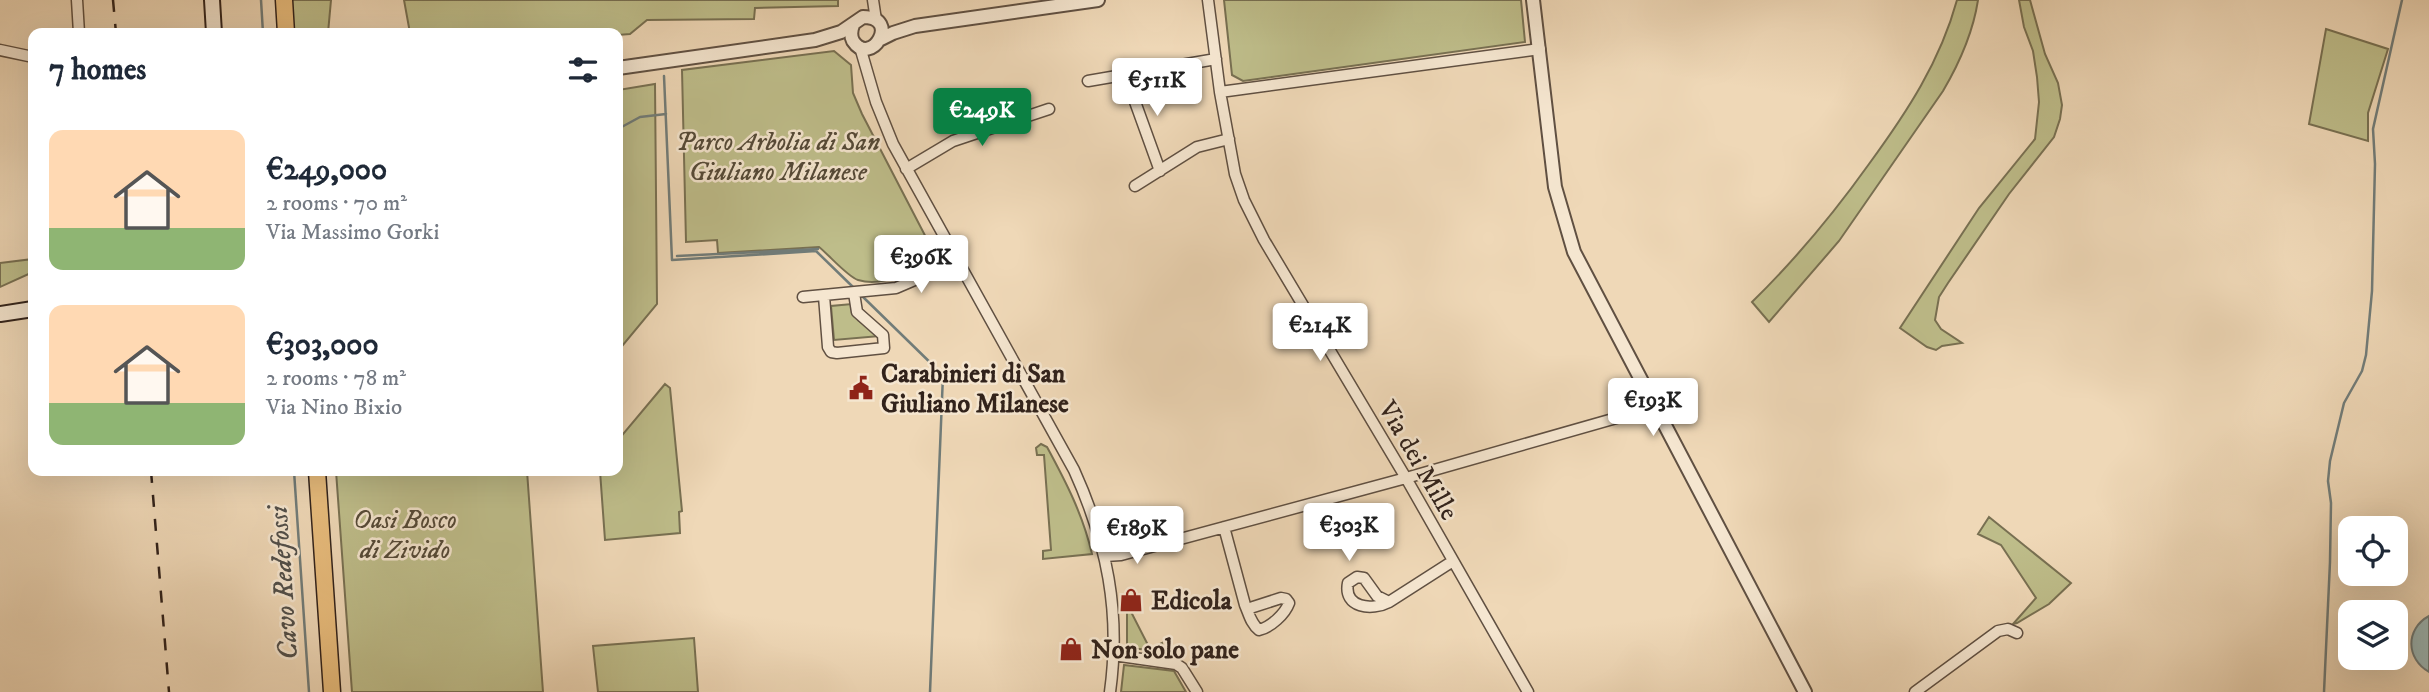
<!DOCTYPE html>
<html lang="en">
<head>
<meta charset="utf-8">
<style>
  body { margin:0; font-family:"IM FELL DW Pica",serif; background:#f2f2f3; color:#1f2937; height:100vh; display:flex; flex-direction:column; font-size:26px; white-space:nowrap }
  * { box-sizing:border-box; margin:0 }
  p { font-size:23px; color:#747a83 }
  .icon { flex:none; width:38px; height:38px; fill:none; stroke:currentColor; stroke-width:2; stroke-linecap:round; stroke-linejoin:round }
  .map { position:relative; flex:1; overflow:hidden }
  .side { position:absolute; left:28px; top:28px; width:595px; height:448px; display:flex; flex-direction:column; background:#fff; border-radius:14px; box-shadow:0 7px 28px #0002 }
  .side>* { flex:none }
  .fabs { position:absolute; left:2338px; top:516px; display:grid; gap:14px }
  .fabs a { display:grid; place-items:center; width:70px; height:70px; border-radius:14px; background:#fff; box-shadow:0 7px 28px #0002; font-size:35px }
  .price { position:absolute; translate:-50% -60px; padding:0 16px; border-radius:7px; background:#fff; color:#222; font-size:23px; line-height:46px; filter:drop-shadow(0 2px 4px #0008) }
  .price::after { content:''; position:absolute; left:50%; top:42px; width:21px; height:16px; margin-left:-10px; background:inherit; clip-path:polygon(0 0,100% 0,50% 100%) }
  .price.selected { background:#0b8043; color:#fff }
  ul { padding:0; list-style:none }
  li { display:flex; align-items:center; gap:21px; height:175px; padding:0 21px }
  li span { display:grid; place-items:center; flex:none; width:196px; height:140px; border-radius:14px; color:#555 }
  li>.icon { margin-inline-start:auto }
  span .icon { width:84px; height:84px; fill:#fffc; stroke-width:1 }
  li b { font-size:30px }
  h2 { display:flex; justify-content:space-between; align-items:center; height:84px; padding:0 21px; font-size:30px }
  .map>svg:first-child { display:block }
  .green { fill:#bebd8a; stroke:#787052; stroke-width:2 }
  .water { fill:#9cb8b7; stroke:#717c79; stroke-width:2 }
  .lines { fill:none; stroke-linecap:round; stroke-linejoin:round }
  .stream { stroke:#717c79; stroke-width:2.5 }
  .minor-casing { stroke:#605042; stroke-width:13 }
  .tertiary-casing { stroke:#605042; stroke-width:16 }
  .secondary-casing { stroke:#31221b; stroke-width:18 }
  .primary-casing { stroke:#31221b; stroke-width:19 }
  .minor { stroke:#f5e6d0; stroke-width:10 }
  .tertiary { stroke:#f5e6d0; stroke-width:12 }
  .secondary { stroke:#f5e6d0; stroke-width:14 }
  .primary { stroke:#e8bc7c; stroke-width:16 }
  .rail { stroke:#31221b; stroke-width:2.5; stroke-dasharray:12 12; stroke-linecap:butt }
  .labels { text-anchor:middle; stroke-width:5; stroke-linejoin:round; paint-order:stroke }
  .park-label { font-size:26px; font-style:italic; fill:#544937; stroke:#f5e6d0 }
  .poi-label { font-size:26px; font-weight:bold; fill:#31221b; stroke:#f5e6d0; text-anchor:start }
  .street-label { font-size:26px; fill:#31221b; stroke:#f5e6d0 }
  .water-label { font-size:28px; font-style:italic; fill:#514f4a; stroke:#f5e6d0 }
</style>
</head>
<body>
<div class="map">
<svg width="2429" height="692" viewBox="0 0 2429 692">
  <rect width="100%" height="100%" fill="#efd8b7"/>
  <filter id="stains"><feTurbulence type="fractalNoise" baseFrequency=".00286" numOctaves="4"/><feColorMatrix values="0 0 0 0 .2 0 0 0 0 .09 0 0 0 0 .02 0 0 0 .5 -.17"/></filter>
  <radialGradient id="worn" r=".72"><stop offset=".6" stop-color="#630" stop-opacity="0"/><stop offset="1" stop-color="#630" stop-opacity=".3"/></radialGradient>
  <path class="green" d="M291 0H331L328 33H294Z
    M404 0H838V6L755 8 754 19 647 20 630 34 618 35V33H410Z
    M1224 0H1521L1525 42 1243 81 1232 75Z
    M1957 0H1978C1973 33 1960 62 1943 91L1839 241 1769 322 1752 302C1796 259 1834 213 1869 164 1907 112 1940 62 1957 0Z
    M2019 0H2030L2045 54 2058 83 2062 105 2060 119 2054 137 2009 194 1948 283 1939 297 1935 320 1941 329 1962 343 1942 346 1936 350 1927 347 1900 328 1979 208 2035 139 2039 102 2037 77 2033 51 2024 27Z
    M2326 29 2388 49 2368 113V141L2309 124Z
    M834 51 851 65 853 93 862 114 931 247C919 270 884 288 858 280 848 277 829 255 819 247L718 253 717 240 686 242 682 70Z
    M655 84 657 304 618 351V90Z
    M33 259V272L0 287V263Z
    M852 304 858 320 880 336 834 340 831 306Z
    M665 384 670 388 682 511 679 512 680 533 605 540 600 471H618V440Z
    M1041 444 1047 447C1066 482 1083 515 1092 554L1043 559V551L1051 550 1044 455H1037L1036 448Z
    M336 471H527L543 692H352Z
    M1989 517 2071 583 2049 604 2017 623 2013 624 2036 598 2001 545 1978 534Z
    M1127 604 1150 649 1162 643 1164 651 1127 648Z
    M694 638 698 692H598L593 646Z
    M1124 665 1174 671 1186 692H1121Z"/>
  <path class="water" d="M2429 616V672C2406 659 2405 629 2429 616Z"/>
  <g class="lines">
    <path class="stream" d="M261 0 263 33
      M664 76 672 260 816 251 854 288
      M618 129 640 117 666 114
      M677 256 818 249
      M861 295 943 375 930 692
      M294 471 309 692
      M2324 692 2330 562 2331 503 2328 481 2330 461 2344 403 2362 371 2366 355 2372 291 2375 164 2373 129 2402 0"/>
    <g class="minor-casing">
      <path id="minor" d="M77 0 79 33
        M873 0 876 20
        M1208 0 1220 92 1235 174 1244 200 1264 240 1406 478 1528 692
        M860 47 876 102 893 144 1074 470C1107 543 1121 612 1110 692
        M0 50 33 57
        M1125 74 1160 171
        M1088 81 1216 59
        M1220 92 1540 49
        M906 169 953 141 1049 109
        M1135 186 1197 147 1229 139
        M824 296 828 347 831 352 837 353 884 348 883 335 857 312 854 293
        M803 297 896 288 917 279 956 258
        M1224 527 1245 605C1249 614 1251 624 1259 630 1271 627 1285 614 1289 603L1286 599 1281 598 1247 609
        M1105 556 1121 555 1406 478 1655 407
        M1389 602C1372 611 1343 608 1348 583L1357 577 1364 578 1377 596 1389 602 1453 561
        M1113 655 1176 664 1182 668 1197 692
        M1915 692 1998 631 2008 629 2017 633"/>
    </g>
    <g class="tertiary-casing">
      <path id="tertiary" d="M1533 0 1555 187 1574 252 1805 692
        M881 39 893 33 915 26 1098 0
        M618 68 815 40 841 32 863 17C902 17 871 68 853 41 850 35 851 30 853 25"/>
    </g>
    <g class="secondary-casing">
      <path id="secondary" d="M212 0 214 33
        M0 314 33 309"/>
    </g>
    <g class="primary-casing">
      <path id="primary" d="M284 0 286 33
        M317 471 332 692"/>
    </g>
    <use href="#minor" class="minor"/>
    <use href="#tertiary" class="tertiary"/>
    <use href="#secondary" class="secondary"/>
    <use href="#primary" class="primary"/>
    <path class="rail" d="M113 0 116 33
      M151 471 169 692"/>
  </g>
  <defs>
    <g id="civic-bare" transform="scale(1.89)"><path d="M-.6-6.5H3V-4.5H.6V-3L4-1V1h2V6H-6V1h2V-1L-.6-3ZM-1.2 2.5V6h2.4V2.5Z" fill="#8f2418" stroke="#f5e6d0" stroke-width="2.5" paint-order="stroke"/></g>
    <g id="shop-bare" transform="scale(1.89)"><path d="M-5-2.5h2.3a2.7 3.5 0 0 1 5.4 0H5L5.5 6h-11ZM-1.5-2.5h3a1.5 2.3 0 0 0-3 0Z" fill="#8f2418" stroke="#f5e6d0" stroke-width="2.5" paint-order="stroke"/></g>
  </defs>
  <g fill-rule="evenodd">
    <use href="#civic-bare" x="861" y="388"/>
    <use href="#shop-bare" x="1131" y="600"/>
    <use href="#shop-bare" x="1071" y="649"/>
  </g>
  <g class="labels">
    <g class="park-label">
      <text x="778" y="150">Parco Arbolia di San<tspan x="778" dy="30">Giuliano Milanese</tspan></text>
      <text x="405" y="528">Oasi Bosco<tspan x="405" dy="30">di Zivido</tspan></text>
    </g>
    <g class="poi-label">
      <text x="881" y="382">Carabinieri di San<tspan x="881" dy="30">Giuliano Milanese</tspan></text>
      <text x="1151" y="609">Edicola</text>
      <text x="1091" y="658">Non solo pane</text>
    </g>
    <g class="street-label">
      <text transform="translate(1419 460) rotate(60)" y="9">Via dei Mille</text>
    </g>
    <g class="water-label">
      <text transform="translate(282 583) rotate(-94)" y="10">Cavo Redefossi</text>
    </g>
  </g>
  <rect width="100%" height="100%" filter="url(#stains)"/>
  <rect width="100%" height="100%" fill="url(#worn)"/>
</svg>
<div class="fabs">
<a><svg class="icon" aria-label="locate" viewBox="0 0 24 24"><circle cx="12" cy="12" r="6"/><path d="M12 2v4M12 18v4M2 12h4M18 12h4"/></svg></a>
<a><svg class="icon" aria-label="layers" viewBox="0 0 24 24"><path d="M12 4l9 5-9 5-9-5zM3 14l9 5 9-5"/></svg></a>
</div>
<b class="price" style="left:1157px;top:118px">€511K</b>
<b class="price selected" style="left:982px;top:148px">€249K</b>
<b class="price" style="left:921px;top:295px">€396K</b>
<b class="price" style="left:1320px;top:363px">€214K</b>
<b class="price" style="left:1653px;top:438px">€193K</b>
<b class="price" style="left:1349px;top:563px">€303K</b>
<b class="price" style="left:1137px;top:566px">€189K</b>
<section class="side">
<h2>7 homes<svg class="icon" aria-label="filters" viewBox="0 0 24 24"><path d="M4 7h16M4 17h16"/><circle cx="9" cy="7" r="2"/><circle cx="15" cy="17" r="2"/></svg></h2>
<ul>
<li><span style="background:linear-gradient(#ffd9b3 70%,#8fb573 0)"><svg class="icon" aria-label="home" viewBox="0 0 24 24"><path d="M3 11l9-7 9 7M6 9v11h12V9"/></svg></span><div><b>€249,000</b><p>2 rooms · 70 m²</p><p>Via Massimo Gorki</p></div></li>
<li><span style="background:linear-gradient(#ffd9b3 70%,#8fb573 0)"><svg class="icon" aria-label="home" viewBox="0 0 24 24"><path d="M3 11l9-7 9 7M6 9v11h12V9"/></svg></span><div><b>€303,000</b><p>2 rooms · 78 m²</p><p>Via Nino Bixio</p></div></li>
</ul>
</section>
</div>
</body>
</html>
